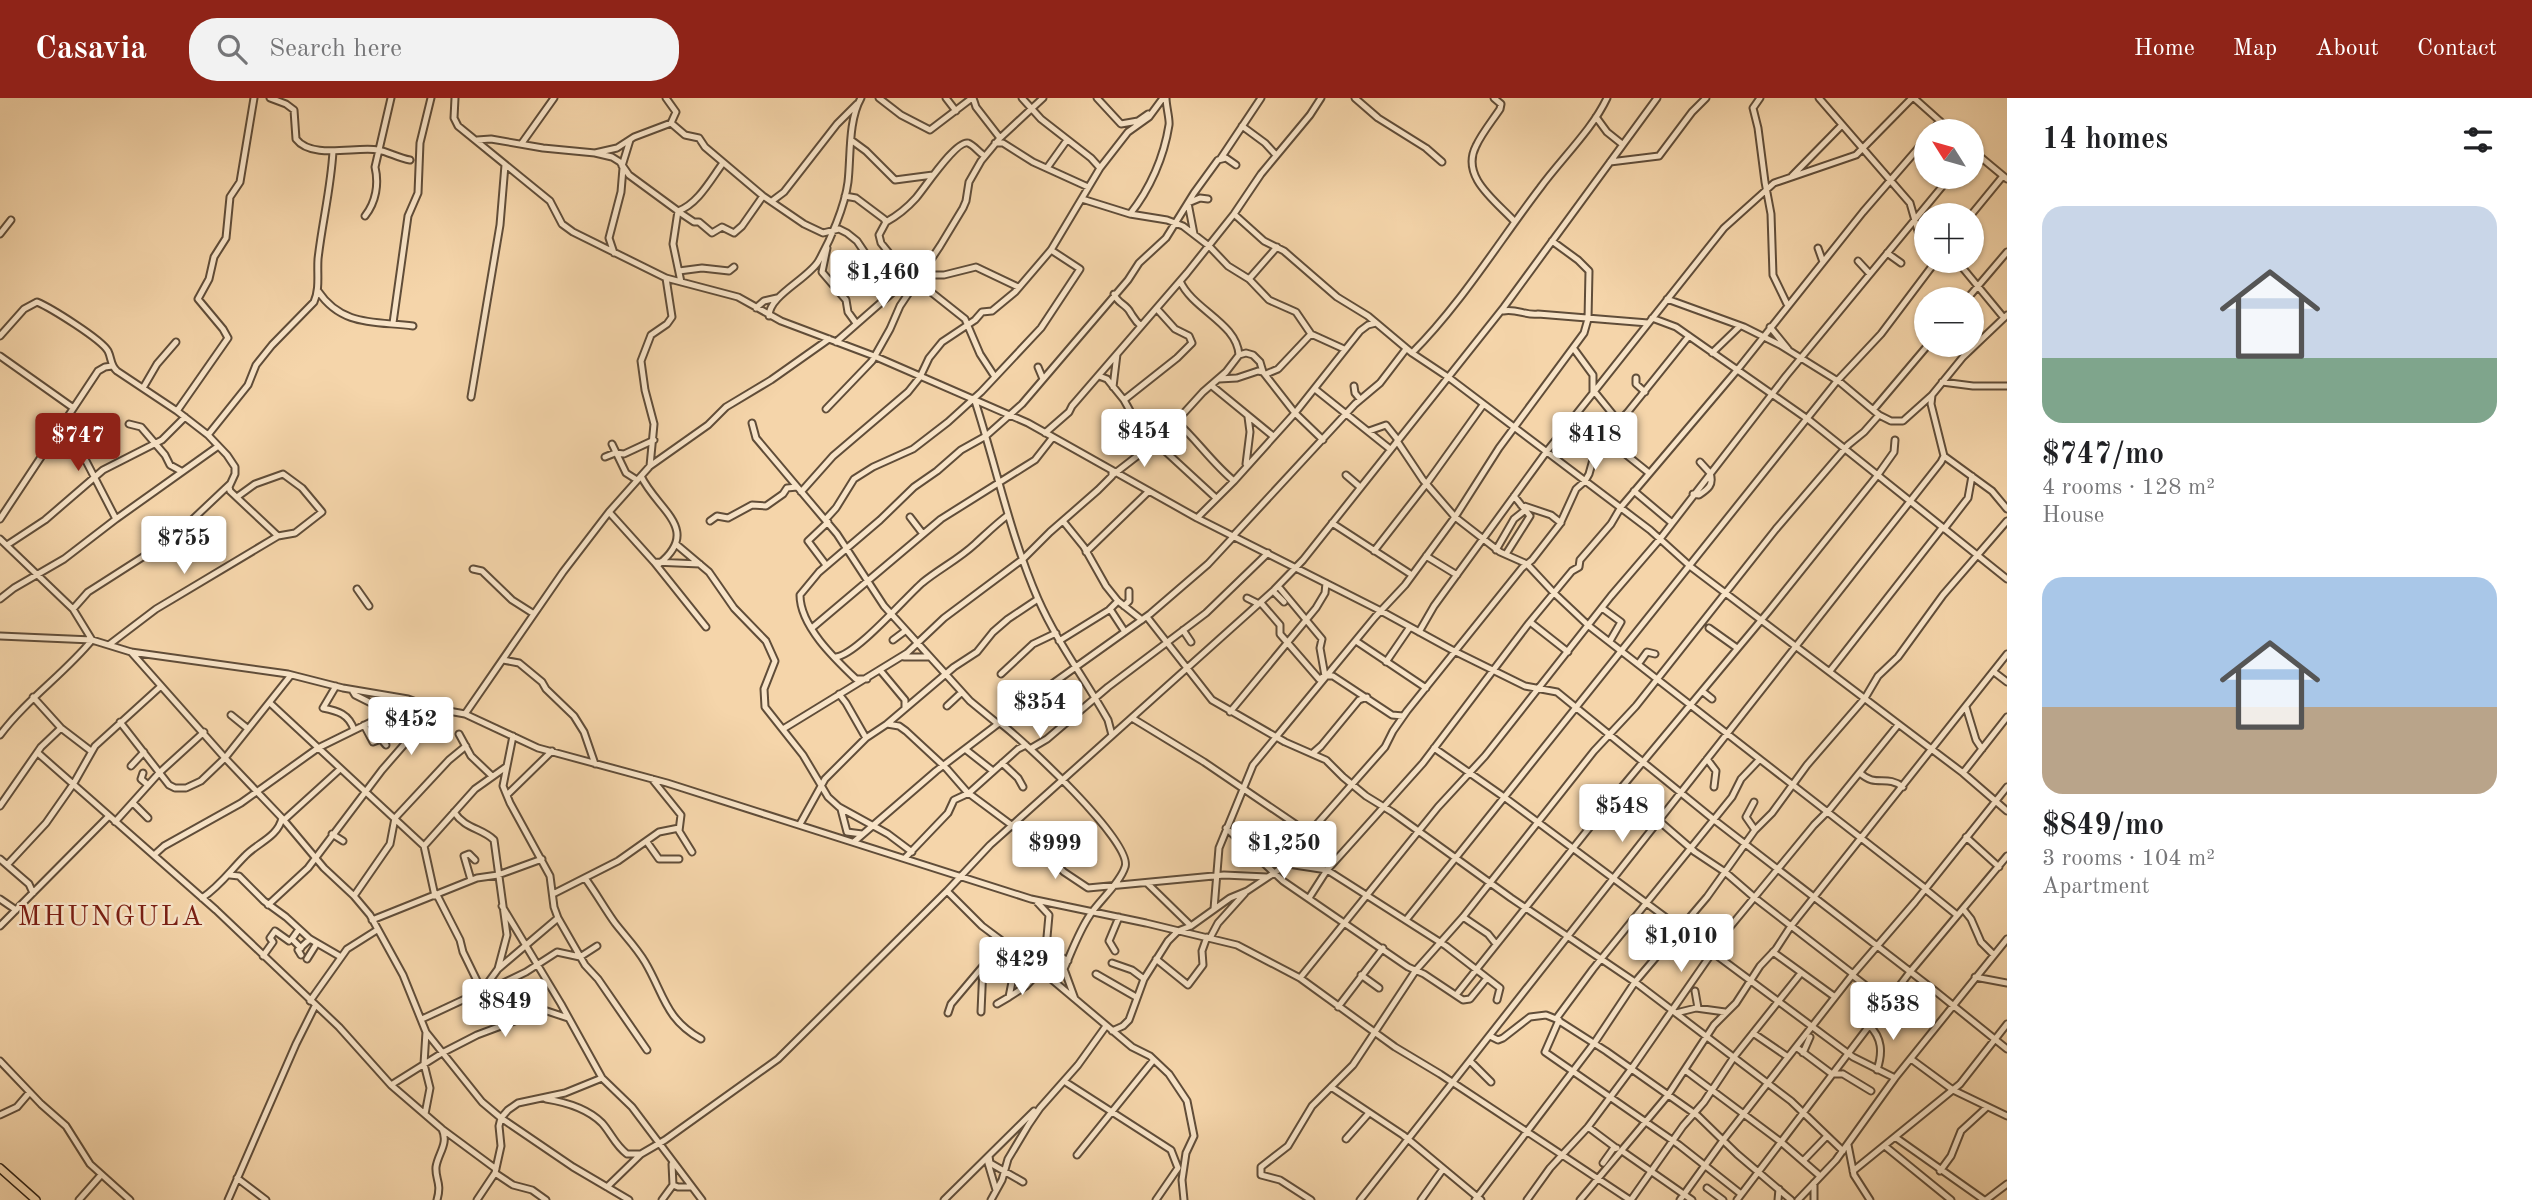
<!DOCTYPE html>
<html lang="en">
<head>
<meta charset="utf-8">
<style>
  body { margin:0; font-family:"Old Standard TT",serif; background:#f2f2f2; color:#202124; height:100vh; display:flex; flex-direction:column; font-size:26px; white-space:nowrap }
  * { box-sizing:border-box; margin:0 }
  p { font-size:23px; color:#757577 }
  .icon { flex:none; width:38px; height:38px; fill:none; stroke:currentColor; stroke-width:2; stroke-linecap:round; stroke-linejoin:round }
  .map { position:relative; flex:1; overflow:hidden }
  .details { display:flex; flex-direction:column; background:#fff; width:525px }
  .details>* { flex:none }
  .needle { width:46px; rotate:307deg }
  .controls { position:absolute; left:1914px; top:21px; display:grid; gap:14px }
  .controls a { display:grid; place-items:center; width:70px; height:70px; border-radius:50%; background:#fff; box-shadow:0 2px 5px #0004; font-size:35px }
  .price { position:absolute; translate:-50% -60px; padding:0 16px; border-radius:7px; background:#fff; color:#222; font-size:23px; line-height:46px; filter:drop-shadow(0 2px 4px #0008) }
  .price::after { content:''; position:absolute; left:50%; top:42px; width:21px; height:16px; margin-left:-10px; background:inherit; clip-path:polygon(0 0,100% 0,50% 100%) }
  .price.selected { background:#8f2418; color:#fff }
  ul { padding:0; list-style:none }
  li { display:grid; align-content:center; gap:14px; height:371px; padding:0 35px }
  li span { display:grid; place-items:center; height:217px; border-radius:21px; color:#555 }
  li>.icon { margin-inline-start:auto }
  span .icon { width:126px; height:126px; fill:#fffc; stroke-width:1 }
  li b { font-size:30px }
  h2 { display:flex; justify-content:space-between; align-items:center; height:84px; padding:0 35px; font-size:30px }
  header { display:flex; align-items:center; gap:42px; box-sizing:border-box; height:98px; padding:0 35px; background:#8f2418; color:#fff }
  header strong { font-size:33px }
  nav { display:flex; gap:38px; margin-inline-start:auto; font-size:24px }
  .search { width:490px; height:63px; background:#f2f2f2; display:flex; align-items:center; gap:18px; box-sizing:border-box; padding:0 24px; border-radius:28px; color:#757577; font-size:26px }
  main { display:flex; flex:1; min-height:0 }
  .map>svg:first-child { display:block }
  .lines { fill:none; stroke-linecap:round; stroke-linejoin:round }
  .minor-casing { stroke:#604d39; stroke-width:9 }
  .major-casing { stroke:#2e2013; stroke-width:10 }
  .minor { stroke:#f8e4c8; stroke-width:5 }
  .major { stroke:#f5d5aa; stroke-width:7 }
  .labels { text-anchor:middle; stroke-width:5; stroke-linejoin:round; paint-order:stroke }
  .quarter-label { font-size:28px; letter-spacing:2px; fill:#7a1f14; stroke:#f8e4c8 }
</style>
</head>
<body>
<header>
<strong>Casavia</strong>
<div class="search"><svg class="icon" aria-label="search" viewBox="0 0 24 24"><circle cx="10" cy="10" r="6"/><path d="M15 15l6 6"/></svg>Search here</div>
<nav><a>Home</a><a>Map</a><a>About</a><a>Contact</a></nav>
</header>
<main>
<div class="map">
<svg width="2007" height="1102" viewBox="0 0 2007 1102">
  <rect width="100%" height="100%" fill="#f5d5aa"/>
  <filter id="stains"><feTurbulence type="fractalNoise" baseFrequency=".00286" numOctaves="4"/><feColorMatrix values="0 0 0 0 .2 0 0 0 0 .09 0 0 0 0 .02 0 0 0 .5 -.17"/></filter>
  <radialGradient id="worn" r=".72"><stop offset=".6" stop-color="#630" stop-opacity="0"/><stop offset="1" stop-color="#630" stop-opacity=".3"/></radialGradient>
  <g class="lines">
    <g class="minor-casing">
      <path id="minor" d="M270 0 286 6 294 12 296 41C312 62 356 48 378 52 389 54 398 60 410 62
        M455 0 454 20 458 28 550 103 562 126 573 134 666 180 738 199 781 223 874 258 1028 325 1197 420 1381 513 1454 553 1525 588 1557 594 1713 721 1934 892 2007 951
        M666 0 676 14 671 25
        M879 0 901 17 930 32 972 0
        M946 0 956 13
        M973 0 976 9 1000 40
        M1022 0 1041 21 1091 60 1100 70
        M1097 0 1121 26 1138 23 1148 16
        M1355 0 1378 20 1426 50 1442 64
        M1494 0 1501 6 1500 11C1492 23 1482 35 1476 48 1460 79 1496 103 1515 124
        M1760 0 1753 10 1758 30 1765 84 1771 116 1773 177 1787 206
        M1819 0 1910 105 1918 133 1927 138
        M1914 0 1951 33
        M1596 19 1607 34 1622 46
        M1242 28 1265 45 1276 57
        M1932 33 1940 23
        M477 42 491 41 543 50 595 55 612 59 620 64 629 77 678 113 673 146 681 184
        M851 42 866 53 895 82 933 77
        M522 45 554 0
        M995 45H1003L1033 64 1088 89
        M1972 52 2007 81
        M595 55 617 50 634 39 671 25 685 37 699 40 705 49 763 98 804 126 823 135 839 131 847 135 857 143 880 177
        M1221 60 1261 0
        M1610 64 1659 58 1692 14 1706 0
        M622 68 630 42
        M1047 70 1067 42
        M1792 78 1842 27
        M845 98 856 100 884 121 886 124 879 137 881 145 902 171 965 221 980 256 995 279
        M1082 101 1130 116 1167 122 1183 128 1209 148 1228 168 1249 181 1269 202 1296 214 1311 236
        M772 103 784 94 837 26 857 6
        M678 113C698 106 711 81 723 65
        M682 116 694 124H699L712 135 722 129 734 135 742 128 763 98
        M1130 116C1150 91 1164 59 1169 27 1170 22 1166 8 1166 0
        M1234 116 1264 143 1284 153 1337 199 1368 218 1412 255 1448 279 1650 432 1691 469 1963 675 2007 713
        M1971 117 2003 78
        M365 118C376 104 379 86 375 69L391 0
        M886 124C897 118 907 110 916 100 924 91 956 42 968 45 974 47 979 55 985 58
        M0 136 11 122
        M1194 136 1188 105 1200 100 1208 101
        M827 150 822 174 846 202 848 214 856 225
        M1818 150 1823 164
        M614 155 609 140 621 94 623 70
        M1887 155 1901 165
        M1858 163 1870 176
        M1957 163 2004 220
        M679 173 702 170 729 173 734 169
        M922 177H944L976 169 1018 189
        M1249 181 1277 149
        M1180 183C1193 212 1237 225 1239 257
        M318 193C342 229 376 223 413 228
        M1114 196C1117 205 1126 206 1130 214 1134 220 1135 223 1141 228
        M1667 201 1744 229 1780 247 1841 285 1879 317 1891 323H1903L1932 297
        M1967 201 2007 154
        M756 210 764 203 777 200
        M1503 213C1516 210 1526 218 1538 216L1648 225
        M769 218C769 198 806 182 818 164 830 143 845 108 848 84 851 58 848 23 861 0
        M1652 220 1676 229 1809 322 2007 481
        M393 225 408 118 418 95 420 45 431 0
        M1770 229 1788 251
        M0 238 24 211 37 204C51 210 101 241 108 253 112 261 110 267 117 273L177 313 208 337 227 357 235 369V376L229 389 230 393 278 438
        M836 244 893 194 909 177
        M1574 251 1593 277V294
        M1412 255C1461 206 1498 145 1540 90 1561 61 1592 32 1607 0
        M1712 255 1740 228
        M0 258 72 309
        M1038 269 1043 281
        M1266 276 1278 271 1311 236 1344 251
        M1099 278 1107 281 1124 302 1139 329 1216 400
        M1636 280V286L1645 294
        M1219 281 1237 280 1258 273 1263 274 1295 315 1323 342
        M1942 284 1973 288H2007
        M1212 288 1273 338
        M1354 288 1355 295 1360 301
        M1113 289 1117 256
        M143 290 157 266 176 244
        M1315 291 1390 351
        M1594 293 1619 324
        M471 299 500 127 505 67
        M974 300C996 367 1010 437 1038 501 1057 544 1085 581 1108 622L1112 637
        M1124 302 1177 260 1192 245 1189 238 1175 231 1157 211
        M826 311 872 263 890 231 900 208 940 148 963 110 966 103 969 84 981 63 1000 40 1043 0
        M1873 312 1928 247
        M177 313 228 240 223 231 198 201 209 181 214 159 226 140 230 99 240 84 254 0
        M69 318 85 361 116 421
        M1176 323C1197 342 1212 365 1234 383
        M752 325 756 340 837 436 884 508 970 603 998 626
        M129 326 141 329 165 357 170 367 181 373
        M1369 333 1386 327 1398 342
        M1045 335 1069 314 1072 308 1187 175 1234 116 1261 76 1310 17 1321 0
        M208 337 248 287 256 267 272 247 314 204C320 190 317 177 318 161 322 125 331 90 333 53
        M1603 338 1649 375
        M1397 343 1423 382 1455 419 1500 454 1527 466 1554 495 1589 528 1925 790
        M612 346 626 375 637 382
        M1944 358 1992 393 2007 411
        M605 359 615 355 624 356 654 342
        M1700 364 1710 375
        M1246 366 1250 334 1248 319
        M650 368 654 326 645 292 641 263 651 237 667 226 672 219 666 180
        M1346 377 1360 389
        M641 378C657 412 702 431 659 466
        M1634 393 1672 425
        M801 394 833 358 908 294 920 279 929 260 942 244 975 222 982 214 992 213 1015 194 1051 152 1100 70 1128 34 1149 19 1163 0
        M1693 396 1699 397C1708 391 1714 387 1710 375
        M1521 407 1551 417 1561 425
        M609 414 654 464 700 466
        M910 419 923 436
        M1197 420 1234 383 1295 315 1360 233 1368 227 1376 225
        M0 421 98 273 105 269 112 268
        M826 421 836 410 854 381 873 369 913 351 948 324 981 294 1041 230 1080 171 1051 152
        M710 423 717 418 728 420 752 407 766 408 783 396 787 390 797 389
        M1063 423 1084 449 1106 488 1118 503 1142 522
        M1332 425 1412 477
        M1944 431 1968 400 1972 378
        M1233 438 1355 306 1380 285 1406 251
        M0 441 73 511 92 542C64 576 27 601 0 637
        M7 447 45 422 103 372 162 342 185 319
        M677 447 709 474 734 510 766 543 775 563 764 591 765 609 803 657 828 699 839 709 888 736 912 754
        M1496 452 1514 421 1524 413
        M1374 453 1427 385 1483 307
        M1086 454 1149 393
        M1506 456 1530 418 1514 398
        M1426 458 1457 477
        M654 464 706 529
        M826 467 808 443 828 424
        M473 471 482 473 512 502 534 516
        M1278 488 1322 541 1320 550 1325 578
        M357 491 369 508
        M1273 493 1284 504
        M1247 500 1259 506
        M0 501 14 490 64 461 116 421 217 349
        M1261 505 1280 527V536L1319 581 1325 578H1333L1392 617 1403 618
        M1124 508 1129 503V493
        M1602 510 1621 524 1610 543
        M73 511 88 494 174 439 230 386
        M1110 511 1125 534
        M1147 519 1212 602 1285 644 1326 662 1343 679 1366 698 1392 714 1511 800 1635 884 1791 1003 1843 1053
        M1530 524 1568 554
        M812 530 941 421 1035 362 1053 339
        M1709 530 1737 550
        M1183 532 1191 544
        M1419 534 1434 508 1547 353 1724 130 1774 85 1856 57 1912 0
        M0 538 92 542 131 554 288 576 343 590 408 601 432 610 465 616 538 650 667 685 1031 801 1146 825 1237 847 1300 880 1395 949 1440 976 1630 1102
        M893 542 905 533
        M1059 543 1109 512 1118 503
        M1356 543 1426 590
        M110 546 156 511 278 438 295 435 322 414 302 390 283 376 255 386 237 399
        M131 554 225 660 282 720 324 770 354 798 370 817 403 877 426 934 482 1004 501 1020 573 1069 629 1102
        M836 559C856 557 904 501 922 485 939 471 959 461 975 446 986 436 996 426 1008 417
        M904 559H928
        M503 562 519 565 542 584 546 591 574 618 584 634 595 666
        M1386 564 1410 529
        M1639 565 1647 554 1655 556
        M880 572 905 602V610
        M1830 573 1942 430
        M1994 574 2007 584
        M1001 576 1033 546 1056 535
        M867 581H856C835 561 800 528 800 497L819 474 880 422 914 389 937 373 961 352 986 338 1022 306 1128 182 1139 165 1166 140 1194 95 1218 62 1226 60 1236 67
        M336 588 323 610C338 613 349 616 354 632
        M352 592 355 597 375 607
        M1702 593 1712 601
        M839 596 846 605 866 640
        M33 599 61 630 91 653
        M270 605 424 748 435 798
        M947 608 962 594
        M1966 609 1976 642 1982 651
        M1230 614 1316 510 1325 495 1326 485
        M465 616 563 474 609 414 650 368 708 327 726 309 771 282 829 241
        M231 617 247 630
        M1132 620 1204 664 1310 736
        M120 624 169 687 175 690H186L201 683 225 660 291 577
        M1000 625C1022 641 1134 745 1125 769 1120 785 1099 803 1090 817 1079 833 1072 853 1064 871L1075 901
        M887 626 899 628 906 633 947 671 967 694 1025 737 1064 774 1088 790 1224 777 1267 779
        M364 627 373 644 381 641 386 647
        M783 631 907 555 944 520 1023 461 1050 434 1098 392 1112 378V375L1114 376 1163 338 1203 294 1226 274 1239 257 1246 255 1253 257 1260 264 1263 274
        M459 636 471 658 492 678
        M513 638 503 688 510 705 550 778 554 809 558 820 585 867 598 881 647 952
        M1434 650 1504 699 1853 959 1895 980
        M965 651 993 673
        M1030 651 1047 641 1108 589 1206 515 1268 455
        M1313 655 1321 648 1359 602 1367 599
        M39 656 216 812 339 929 391 987 442 1031 496 1071
        M1707 661 1716 673 1714 689
        M1002 665 1018 680 1023 689
        M131 668 144 654
        M143 675 141 681 148 687
        M1860 675C1876 690 1886 676 1903 689
        M1963 675 2007 619
        M652 681 681 717 679 733 692 754
        M507 697 552 653
        M1754 704 1746 719 1755 732
        M133 705 148 720
        M0 708 41 649 61 630
        M841 711 847 734 862 736
        M454 714C465 731 482 730 494 742L507 837 498 871
        M284 722 339 672
        M1658 722 1695 754 1725 774 1755 800 1853 876
        M115 724 159 675 204 634
        M800 726 825 681 866 640 887 626 954 569 977 554 993 534 1008 521 1038 501
        M1226 730 1283 783 1408 869 1424 876 1463 902 1470 901 1487 880
        M332 736 343 743
        M1966 739 1999 769
        M855 743 936 673 1024 606 1150 516 1208 466 1234 438
        M647 744 659 761H679
        M424 748 475 691 506 669
        M154 757 164 748 241 705 318 650 385 617 398 600
        M905 760 948 715 954 702 969 695 1018 651 1026 647
        M0 761 29 786 33 795
        M1288 766 1327 772 1446 848 1500 890 1497 902
        M7 767 46 725 74 685 95 648 161 588
        M230 777 239 778 264 803 286 819 310 841 341 859
        M585 780C596 795 605 811 615 825 625 838 637 850 645 864 664 896 665 921 701 941
        M471 782 464 758 469 756 475 762
        M1147 785 1191 828
        M1925 791 1957 817
        M947 793 982 828 1037 869 1132 949 1150 958 1169 976 1187 1003 1194 1038 1186 1055 1182 1082 1184 1102
        M553 796 618 763 659 734 679 730
        M437 797 460 842 463 854 482 893
        M354 798 390 746 395 720 449 662 466 648
        M202 800C220 788 230 773 245 758 257 745 278 739 282 720
        M1309 800 1327 772 1423 665 1529 525 1572 473 1579 469 1580 462 1611 426 1621 409 1738 271 1863 114 1927 40
        M0 801 16 812
        M1037 804 1049 817 1046 850 1068 863
        M268 807 308 770 382 672 429 618 432 610
        M502 808 561 906 602 980 632 1009 702 1102
        M1214 811 1219 750 1253 667 1375 519 1405 487 1455 419 1499 350 1584 235 1588 221 1589 173 1578 162 1552 143
        M1963 811 1971 821 1981 844 1994 857
        M1463 819 1488 836 1496 846
        M372 822 477 780 498 777 542 761
        M1406 822 1837 283 1881 236 1936 163
        M0 828 109 718
        M297 834 292 841 301 850
        M1210 840 1218 825 1245 795
        M1115 853 1109 843 1119 819
        M1773 854 1835 899
        M301 857 298 852 310 841
        M263 858 273 844 270 840 275 833 289 843
        M307 861 317 845
        M1156 861 1188 887 1203 867 1202 853 1207 839
        M1112 865 1132 872 1144 881
        M1096 876 1136 899
        M1361 877 1379 890
        M1852 877 1887 904
        M1975 879 2007 885
        M1300 880 1438 709 1485 658 1611 498 1660 441 1786 278 1950 79
        M483 892 506 928
        M1695 893 1698 910
        M485 894 526 874 557 854 580 859 597 848
        M1456 897 1617 695 1768 514 1877 378 1894 354 1895 342
        M1009 899 1026 888 1041 872
        M310 903 347 851 377 832
        M997 906 1009 899 1012 884 1024 867
        M1338 909 1383 850
        M981 914 983 868
        M948 915 951 906 989 861 1000 842
        M1676 915 1696 910 1725 914
        M422 921 482 893 498 871 558 820
        M1556 921 1593 871 1732 699 1741 681 1759 662
        M1559 922 1545 954 1679 1047 1741 1096
        M1869 927C1882 940 1883 954 1877 972
        M1112 933 1123 928 1129 922 1144 881 1168 843 1178 833 1191 828 1230 800 1247 793 1292 763 1317 726 1385 649 1393 633 1407 613 1522 470 1532 462 1560 426 1576 391 1585 383 1589 376 1598 344 1627 315 1689 238
        M1753 935 1788 959
        M1490 938 1498 942 1503 940 1530 919 1546 917 1556 921 1606 953 1698 1018 1737 1056 1791 1102
        M1796 949 1832 976H1843
        M1803 955 1810 939
        M1911 961 1953 992 2007 1018
        M0 963 41 1006 66 1028 90 1066 130 1102
        M1470 963 1491 984
        M1685 972 1781 1044 1820 1078
        M1843 976 1871 993
        M1067 985 1171 1052 1178 1070 1156 1102
        M391 987 442 955 477 937 544 912 568 920
        M1331 989 1403 1037 1481 1102
        M546 1001C565 1004 588 1011 602 1025 611 1035 615 1047 627 1056H641
        M425 1016 430 990 424 966 426 934
        M0 1017 17 1009 29 995
        M1588 1029 1616 1050
        M1895 1039 1984 1102
        M1346 1041 1369 1015
        M1848 1047 1854 1077 1870 1102
        M1886 1049 1951 1102
        M1622 1053 1692 1102
        M1077 1057 1152 964
        M989 1058 990 1065 1023 1084
        M1803 1063 1826 1039
        M988 1065 996 1092
        M1603 1065 1613 1051 1617 1050
        M672 1066 673 1087
        M1853 1073 1960 986 2007 926
        M1940 1073 1951 1058 1961 1033 1986 1010
        M495 1075 513 1087 532 1092 546 1102
        M237 1080 266 1102
        M1814 1085V1102
        M607 1089 641 1056 665 1042 778 961 947 793 990 747 1274 492 1303 462 1504 209 1657 0
        M1707 1090 1723 1102
        M79 1102 101 1077
        M228 1102 296 946 315 908
        M437 1102C442 1084 435 1082 436 1069 438 1055 449 1046 442 1031
        M477 1102 495 1075 501 1048 499 1028 501 1020 508 1012 518 1005 565 995 602 980
        M662 1102 673 1087 678 1089H692
        M944 1102 1034 1013
        M991 1102 1002 1082 1008 1061 1029 1026 1040 1010 1078 967 1106 928
        M1311 1102 1280 1082 1261 1077V1069L1288 1048 1312 1008 1353 967 1416 872 1463 819 1594 653 1636 608 1776 431 1848 347 1864 334 1879 317
        M1360 1102 1941 364 1944 358 1931 306 1932 297 1963 259 2007 217
        M1421 1102 1443 1071
        M1475 1102 1595 944 1635 884 1707 799 1755 732 1772 715 1807 667 1865 600 1878 578 1898 559 1943 497 2007 423
        M1527 1102 1550 1070 1588 1029 1632 970 1730 829 1814 727 1830 711 1898 627
        M1580 1102 1668 997 1714 927 1736 905 1760 868 1776 851 1791 828 2007 556
        M1631 1102 1683 1028 1704 1004 1734 959 1801 875
        M1680 1102 1724 1041 1853 876 1915 804 2007 689
        M1737 1102 1910 874 2007 758
        M1778 1102 1779 1091
        M1798 1102 1836 1062 1895 980 2007 841
        M1986 1102 2007 1086"/>
    </g>
    <g class="major-casing">
      <path id="major" d="M0 1070 36 1102"/>
    </g>
    <use href="#minor" class="minor"/>
    <use href="#major" class="major"/>
  </g>
  <g class="labels">
    <g class="quarter-label">
      <text x="111" y="827">MHUNGULA</text>
    </g>
  </g>
  <rect width="100%" height="100%" filter="url(#stains)"/>
  <rect width="100%" height="100%" fill="url(#worn)"/>
</svg>
<div class="controls">
<a><svg class="needle" viewBox="-14 -14 28 28"><path d="M0-13l5 13h-10z" fill="#e53935"/><path d="M0 13l5-13h-10z" fill="#757577"/></svg></a>
<a>+</a>
<a>−</a>
</div>
<b class="price" style="left:883px;top:212px">$1,460</b>
<b class="price" style="left:1144px;top:371px">$454</b>
<b class="price" style="left:1595px;top:374px">$418</b>
<b class="price selected" style="left:78px;top:375px">$747</b>
<b class="price" style="left:184px;top:478px">$755</b>
<b class="price" style="left:1040px;top:642px">$354</b>
<b class="price" style="left:411px;top:659px">$452</b>
<b class="price" style="left:1622px;top:746px">$548</b>
<b class="price" style="left:1055px;top:783px">$999</b>
<b class="price" style="left:1284px;top:783px">$1,250</b>
<b class="price" style="left:1681px;top:876px">$1,010</b>
<b class="price" style="left:1022px;top:899px">$429</b>
<b class="price" style="left:505px;top:941px">$849</b>
<b class="price" style="left:1893px;top:944px">$538</b>
</div>
<section class="details">
<h2>14 homes<svg class="icon" aria-label="filters" viewBox="0 0 24 24"><path d="M4 7h16M4 17h16"/><circle cx="9" cy="7" r="2"/><circle cx="15" cy="17" r="2"/></svg></h2>
<ul>
<li><span style="background:linear-gradient(#c9d6e8 70%,#7fa58c 0)"><svg class="icon" aria-label="home" viewBox="0 0 24 24"><path d="M3 11l9-7 9 7M6 9v11h12V9"/></svg></span><div><b>$747/mo</b><p>4 rooms · 128 m²</p><p>House</p></div></li>
<li><span style="background:linear-gradient(#a9c7e8 60%,#b9a48a 0)"><svg class="icon" aria-label="home" viewBox="0 0 24 24"><path d="M3 11l9-7 9 7M6 9v11h12V9"/></svg></span><div><b>$849/mo</b><p>3 rooms · 104 m²</p><p>Apartment</p></div></li>
</ul>
</section>
</main>
</body>
</html>
